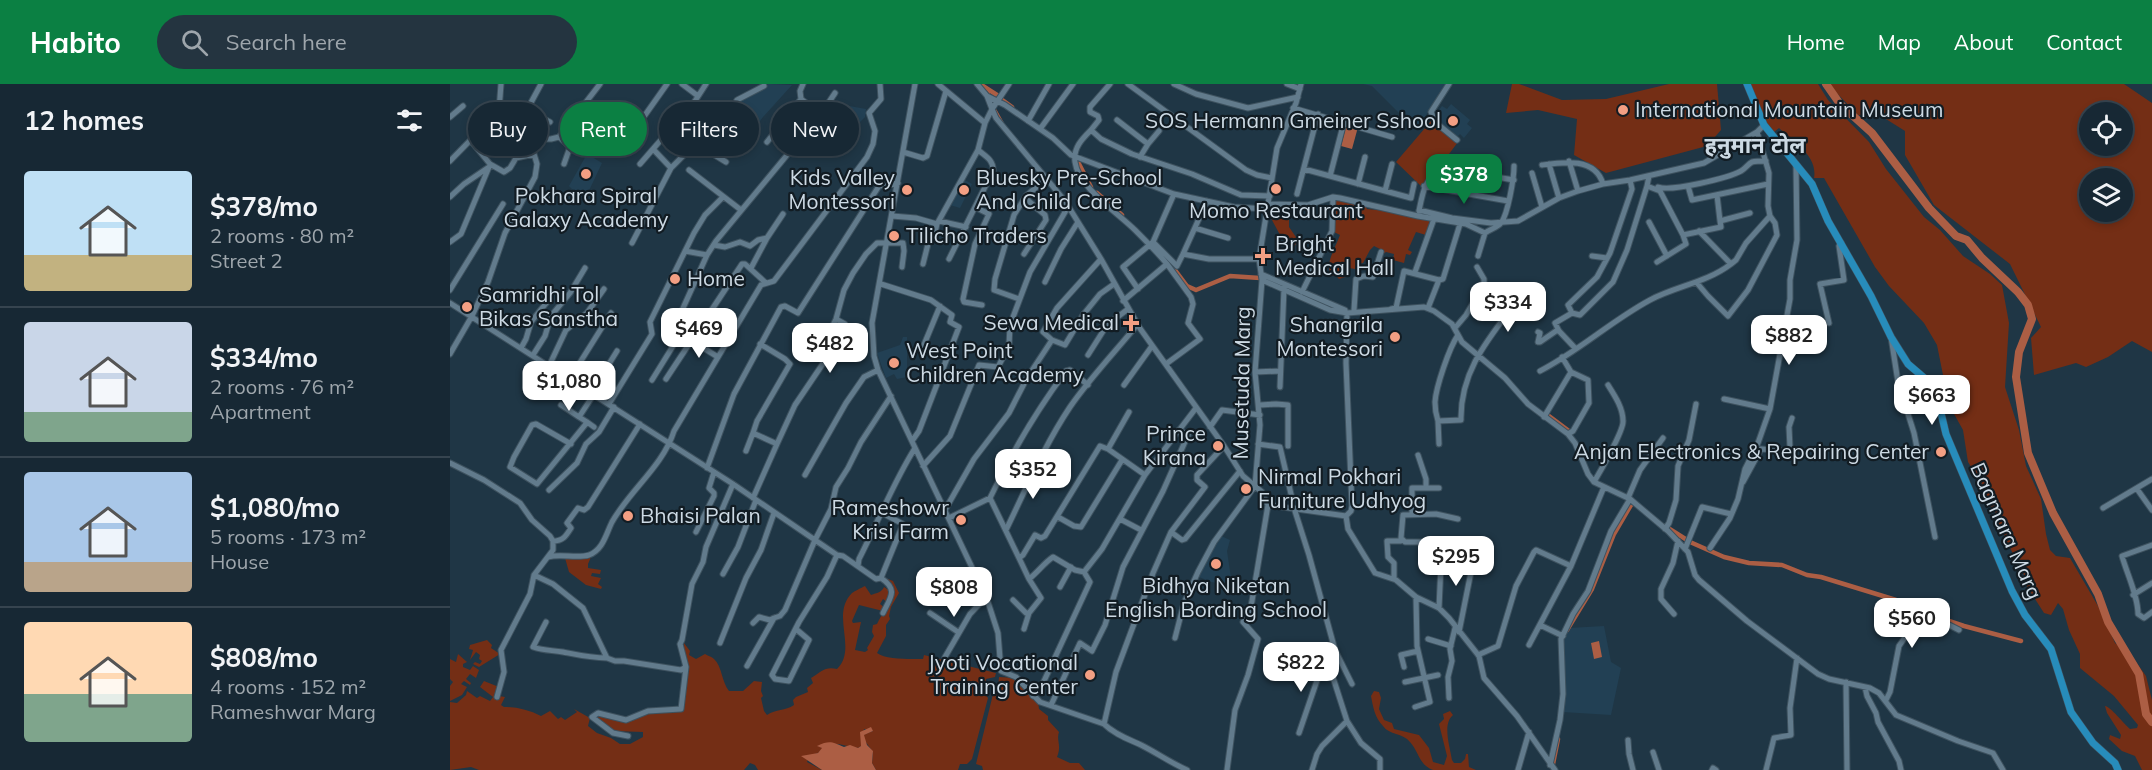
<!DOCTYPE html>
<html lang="en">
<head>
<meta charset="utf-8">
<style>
  body { margin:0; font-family:Mulish,"Noto Sans Devanagari",sans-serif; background:#243440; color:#f1f3f6; height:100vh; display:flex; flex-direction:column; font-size:22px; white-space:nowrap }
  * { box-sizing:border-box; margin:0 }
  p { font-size:20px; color:#9ea6ac }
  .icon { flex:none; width:33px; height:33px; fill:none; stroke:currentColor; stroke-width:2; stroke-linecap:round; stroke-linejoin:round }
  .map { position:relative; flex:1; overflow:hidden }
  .details { display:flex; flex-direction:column; background:#172834; width:450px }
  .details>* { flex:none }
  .hud { position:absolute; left:18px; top:18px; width:570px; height:54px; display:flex; gap:12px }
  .fabs { position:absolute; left:1629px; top:18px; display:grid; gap:12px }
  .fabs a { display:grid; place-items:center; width:54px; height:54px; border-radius:50%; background:#172834; box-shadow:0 3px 9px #0003,0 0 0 2px #36444f; font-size:30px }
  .price { position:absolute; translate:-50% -51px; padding:0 14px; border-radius:12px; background:#fff; color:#222; font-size:20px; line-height:39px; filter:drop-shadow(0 2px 3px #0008) }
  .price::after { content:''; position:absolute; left:50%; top:36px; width:18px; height:14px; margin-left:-9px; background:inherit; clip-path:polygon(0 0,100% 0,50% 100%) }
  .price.selected { background:#0b8043; color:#fff }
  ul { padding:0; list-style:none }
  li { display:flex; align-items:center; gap:18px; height:150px; padding:0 24px }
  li+li { border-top:2px solid #36444f }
  li span { display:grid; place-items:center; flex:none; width:168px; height:120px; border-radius:6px; color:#555 }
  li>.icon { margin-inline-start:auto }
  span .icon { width:72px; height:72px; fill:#fffc; stroke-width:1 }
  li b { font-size:26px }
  h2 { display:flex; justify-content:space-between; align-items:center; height:72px; padding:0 24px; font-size:26px }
  .tag { padding:0 21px; border-radius:27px; background:#172834; box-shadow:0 3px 9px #0003,0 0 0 2px #36444f; font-size:21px; line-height:54px }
  .tag.selected { background:#0b8043; color:#fff }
  header { display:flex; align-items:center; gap:36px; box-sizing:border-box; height:84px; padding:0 30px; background:#0b8043; color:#fff }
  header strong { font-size:28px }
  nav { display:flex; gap:33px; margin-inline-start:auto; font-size:21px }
  .search { width:420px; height:54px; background:#243440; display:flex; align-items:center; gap:15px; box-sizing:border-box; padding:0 21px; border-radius:33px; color:#9ea6ac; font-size:22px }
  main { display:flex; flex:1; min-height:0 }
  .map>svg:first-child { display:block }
  .built { fill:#224054 }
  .green { fill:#742e15; fill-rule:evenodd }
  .water { fill:#ac5e44 }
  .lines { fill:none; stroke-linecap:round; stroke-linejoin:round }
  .stream { stroke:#ac5e44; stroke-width:1.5 }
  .canal { stroke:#ac5e44; stroke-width:4.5 }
  .river { stroke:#ac5e44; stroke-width:8 }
  .minor-casing { stroke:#3e525f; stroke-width:7 }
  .major-casing { stroke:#3e525f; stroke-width:8 }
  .minor { stroke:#627b8c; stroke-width:5 }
  .major { stroke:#278cbb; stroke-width:7 }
  .poi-dot { fill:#f39f83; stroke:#121c23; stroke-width:2 }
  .labels { text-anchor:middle; stroke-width:4.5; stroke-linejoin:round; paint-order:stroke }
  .poi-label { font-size:21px; fill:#cddae4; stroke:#121c23; text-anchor:start }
  .street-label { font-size:21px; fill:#cddae4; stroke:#121c23 }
  .neighbourhood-label { font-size:22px; font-weight:bold; fill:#cddae4; stroke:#121c23 }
</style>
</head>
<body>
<header>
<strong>Habito</strong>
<div class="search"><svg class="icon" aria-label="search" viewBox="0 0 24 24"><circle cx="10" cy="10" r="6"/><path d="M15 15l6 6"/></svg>Search here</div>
<nav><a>Home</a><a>Map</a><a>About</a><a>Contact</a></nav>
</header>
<main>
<section class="details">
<h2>12 homes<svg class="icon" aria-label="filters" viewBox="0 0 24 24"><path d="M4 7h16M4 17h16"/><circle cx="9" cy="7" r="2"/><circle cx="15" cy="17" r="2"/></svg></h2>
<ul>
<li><span style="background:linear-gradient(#bfe0f5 70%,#c2b280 0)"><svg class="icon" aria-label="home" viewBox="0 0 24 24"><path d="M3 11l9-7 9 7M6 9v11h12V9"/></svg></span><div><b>$378/mo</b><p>2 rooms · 80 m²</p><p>Street 2</p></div></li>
<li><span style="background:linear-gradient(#c9d6e8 75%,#7fa58c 0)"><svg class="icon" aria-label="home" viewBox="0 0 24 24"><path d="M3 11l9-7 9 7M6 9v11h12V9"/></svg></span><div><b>$334/mo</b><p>2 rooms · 76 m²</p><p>Apartment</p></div></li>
<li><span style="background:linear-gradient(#a9c7e8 75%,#b9a48a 0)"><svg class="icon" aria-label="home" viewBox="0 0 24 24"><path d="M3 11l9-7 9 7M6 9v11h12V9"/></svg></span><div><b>$1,080/mo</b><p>5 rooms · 173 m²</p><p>House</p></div></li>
<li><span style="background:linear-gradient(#ffd9b3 60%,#7fa58c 0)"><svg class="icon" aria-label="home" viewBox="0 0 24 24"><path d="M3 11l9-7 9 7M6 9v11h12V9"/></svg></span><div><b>$808/mo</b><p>4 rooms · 152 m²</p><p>Rameshwar Marg</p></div></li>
</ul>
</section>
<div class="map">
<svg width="1702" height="686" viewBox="0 0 1702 686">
  <rect width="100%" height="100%" fill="#1f3645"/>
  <path class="built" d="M318 0 342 1 313 33 287 68 268 50 291 15 311 6Z
    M913 0H997L966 46 922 2Z
    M383 19 416 25 415 33 398 50 372 32Z
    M1001 20 1020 36 1017 40 1022 44 1014 54 1010 50 1006 54 987 39 989 35 985 31 992 22 997 25Z
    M137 70 152 79 136 113 129 112 119 102Z
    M513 95 522 100 510 124 500 121Z
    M453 253H457V293L447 295 444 290 436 294 427 269 450 261Z
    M771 452 780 456 777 467 781 494 774 500 761 498 747 492Z
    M1154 542 1161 578 1171 584 1161 631 1113 628V554L1119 544Z"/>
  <path class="green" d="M1062 0H1069L1112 16 1156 15 1219 0H1267L1271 46 1257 62 1156 89 1124 71 1127 35 1088 26 1056 29Z
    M1299 0H1368L1378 16 1419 58 1436 85 1474 133 1490 146 1513 172 1540 190 1552 201 1559 239 1555 303 1569 346 1576 382 1591 415 1596 450 1600 466 1606 472 1620 474 1648 522 1665 559 1681 571 1696 592 1702 616V686H1692L1685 672 1672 667 1659 655 1660 651 1670 655 1671 651 1657 629 1655 622C1661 623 1673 639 1680 645L1687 644 1688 641 1664 612 1630 584V570L1619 546 1613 525 1608 519 1601 531 1594 529 1576 501 1572 483 1565 474 1546 435 1545 427 1533 414 1532 400 1518 378 1513 346 1499 321 1487 261 1474 239 1439 202 1425 183 1374 94H1364C1368 71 1343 58 1329 44L1324 48 1317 39Z
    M1378 0H1674L1702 19V268L1682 257 1658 273 1636 283 1626 279 1584 291 1581 254 1591 243 1560 180 1484 121 1455 71V47L1428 30 1408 31ZM1640 28H1672V62H1640ZM1640 94H1672V128H1640Z
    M981 37 1008 58 990 82 971 102 946 78Z
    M884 114 916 123 917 125 937 127 979 136 981 138 976 151 966 148 958 166 962 168 960 171 956 170 954 179 943 176 944 170 936 168 932 171 930 165 924 162 920 166 913 179 907 180 905 185 899 184 895 193 889 195 885 191 878 193 880 188C876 177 886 163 890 151L884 148Z
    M822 121 824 129 830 134H839V143L848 156 843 165H841V157L833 156C827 145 820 134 817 123Z
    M141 473 138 480V484L151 486 150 490 142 489 141 492 151 494 148 500 152 503 151 505 136 501 119 488 115 474Z
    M433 493 443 497 449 509 441 523 439 532 440 535 436 541V552L427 569C436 576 460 575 473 575L474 571 546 589 545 593 536 595 535 610 538 614 522 675 517 680H510L508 686H426L422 679 423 668 415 657 413 651 423 647 414 645 411 662 408 664C393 662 383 656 368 662L373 664 368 669 359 672 357 678 372 686H308L305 681 300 679 294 686H29L21 683 0 686V618L7 619 16 611 17 607 27 614 30 612 40 617 43 613 30 603 34 597 49 603V612L55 613 51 621 54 623C67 623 79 626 91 632L100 627 108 635 111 633 115 636 127 628 124 625 140 634 138 642 147 649 161 654 170 660H180L193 653V648L164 647 146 633 150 630 176 636 201 628 232 627C234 614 238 601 237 588 236 574 231 563 236 549L234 559 240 567 239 571 246 575 255 570C258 572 261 572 264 575 272 582 272 599 279 607H293L304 597 312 598 311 607 313 612 311 614 314 627 317 631C326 625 335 627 344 621L343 616 346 613 358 608 357 604 363 599 361 594C371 588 375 582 387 585 408 564 380 531 402 509 405 507 411 504 415 502L421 511C427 509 432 508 434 503L440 507 438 519 433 515 430 520 435 524 433 527 409 521 402 537 403 539 411 538 405 566 415 568 418 566 417 564 424 552 422 548 423 541 427 540C434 523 454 510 433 493Z
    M37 556 42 561 41 564 50 570 29 583 23 580 25 578 30 580 32 577 29 575 30 571 26 568 20 576 23 566 19 565 20 561Z
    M8 570 17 578 13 580V583L20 586 23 582 29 586 26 594 20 590 16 595 21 599 20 601 14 597 11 600 17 603 12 611 0 617V602L3 598 0 595V575L6 578Z
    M549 593 565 594 588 617 589 625 598 632V636L609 648C606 657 612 661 607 673L620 679H629L635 686H533L532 682 526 680 544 606 548 605Z
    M924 607 929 608 931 614 929 625 934 636 942 639 944 645 969 651 979 664 983 678 994 681 997 672 989 640 994 635 993 630 1000 627 1003 631C992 640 1000 663 1002 676L1004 679H1011L1015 675 1016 670H1018L1019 683 1026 686C1013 686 995 686 983 686 969 681 969 668 960 658 953 649 939 651 933 642 925 634 923 623 921 612Z"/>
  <path class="water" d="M897 39 908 43 902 65 891 62Z
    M1149 557 1152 573 1144 575 1141 559Z
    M421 643 423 647 414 651 417 661 423 667 422 679 426 686H372L351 672 368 669 372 664 367 662C380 656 382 658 394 663L400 661 408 664 411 662 410 648Z"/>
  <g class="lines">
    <path class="stream" d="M538 5 540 12
      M546 26 555 42
      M587 80 601 97"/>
    <path class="canal" d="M530 0 547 11
      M551 15 562 23
      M627 76 641 103
      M647 109 672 131
      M722 182 737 202 746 206 780 192 810 194
      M1095 329 1119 347
      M1218 444 1237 456
      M1240 458 1274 473 1299 479 1332 481 1357 491 1371 493 1446 516 1484 532 1514 542 1571 557
      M1117 546 1142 505 1164 450 1181 421
      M1103 680 1108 655"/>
    <path class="river" d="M1376 0 1390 20 1422 49 1479 124 1506 152 1517 156 1532 174 1568 208 1578 221 1582 235 1569 268 1566 293 1578 369 1603 429 1648 510 1658 538 1689 590 1696 630 1702 638"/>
    <g class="minor-casing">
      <path id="minor" d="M91 0 77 26 100 38
        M232 0 248 12
        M256 0 245 17 272 41 258 67 276 78
        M465 0 422 239 424 272 428 286 537 515 548 549 551 587 566 593 590 618 654 640C664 650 678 655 691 661 707 669 721 679 737 686
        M488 0 535 39 528 66C535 72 544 76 543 87L499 175
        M527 0 537 12 555 21 603 54 621 71 724 110 784 123 817 125
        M559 0 542 25 546 34 615 117 651 175 689 243 774 362 793 392 812 408 818 421 896 432 901 427 902 422 896 279 897 229 880 226 812 196
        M678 0 796 86 807 91 822 94
        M724 0 746 10 798 24 848 13
        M837 0 850 5
        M999 0 981 28 985 38 1007 56
        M351 15 371 30
        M843 24 942 53
        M0 33 13 22
        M667 36 698 60 690 73
        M578 37 599 0
        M535 39 542 25 537 12
        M188 41 217 0
        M272 41 287 16 314 2
        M590 45 623 0
        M641 46 649 36 648 32 640 28V23L660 0
        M109 53 120 63 114 80
        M21 57 40 80 54 88 60 84 66 74 84 70
        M317 58 351 15 350 7 353 0
        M698 60 709 47
        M453 68 473 74 477 72 496 7
        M0 77 49 27 51 0
        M1119 77 1128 107
        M190 80 203 65
        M1099 80 1109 114
        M1092 81C1113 78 1145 73 1153 100
        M221 84 237 68
        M854 85 961 114 964 100
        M239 86 291 126
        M1082 89 1092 123
        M1041 91 1042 80
        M880 92 894 38
        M1199 92 1197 102 1210 107 1233 151 1271 143 1270 137 1300 129
        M908 100 915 73
        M974 102 1058 117
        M1238 102 1242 116 1318 100
        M1208 103C1221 108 1278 94 1291 87 1295 85 1298 80 1302 78 1306 77 1312 77 1316 77
        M935 107 942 80
        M847 110 868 30
        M1267 111 1270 137
        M0 113 14 100 39 83
        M817 120 858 121 883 113 890 114 968 132 1016 140 1035 149C1040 145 1047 144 1051 139 1058 130 1064 94 1064 82
        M525 123 539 130 525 160 513 215 514 218 532 221
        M969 126 1002 134 1041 139 1068 137 1109 114 1128 107 1153 100 1180 96 1254 79 1307 48 1314 41
        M969 127C973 107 974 97 991 84L1064 96
        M442 132 466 134 487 140 528 66
        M489 137 516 143
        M1199 138 1217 172
        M745 144 778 154
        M1249 147 1281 180 1286 176 1296 159 1320 132 1318 122 1319 89 1307 48
        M0 158 11 150 39 83
        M703 158 727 182 733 170 759 175H809
        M182 159 221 84 203 65 245 17
        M264 161 275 163 290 158 300 162 308 156 317 154
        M235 167 257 171 266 157 371 30 385 9
        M574 170 596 136 595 131 575 114
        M733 170 757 117
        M1028 172 1035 149
        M1142 172 1157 174
        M1207 178 1236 160 1233 151
        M473 180 478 160 485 149 487 140
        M301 184 317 154 333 130
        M965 188 984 135
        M811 190 895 226
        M595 198 611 165 628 138
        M1247 199 1258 212 1278 232 1298 206 1327 151 1325 139 1320 132
        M431 200 481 216 502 231 500 238 509 243 469 347 462 357
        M688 205 673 183 703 158 724 110
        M0 206 53 120
        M852 208 882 147 883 113
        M569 215 544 206 545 195 564 131 576 112 597 94
        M673 217 717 180C707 168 696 157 685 146 668 129 628 103 625 78 623 64 632 55 641 46L651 55 682 70 742 90 791 111 820 112
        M0 219 283 400 365 456 381 425 386 403 398 384 411 358 441 312
        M978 224 989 196
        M941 225 946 224 954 187 989 196 993 195 1010 140
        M904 226 906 195 914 192 923 193 931 168
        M897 229 974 223 984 227 1002 240 1012 258 1055 294 1078 320 1118 350 1125 359 1138 390 1144 398 1180 415 1218 447 1238 468 1245 491 1249 496 1297 537 1368 590 1379 595 1420 604 1429 609 1446 631 1508 657 1543 669 1553 686
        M1122 229 1118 221 1147 193 1160 169 1182 105 1180 96
        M1379 239 1370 200 1394 196 1389 162 1391 159
        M1005 244 1016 231 1034 200V195L1027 183
        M1088 248 1090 249 1088 258H1090L1106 247H1109
        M1441 253 1448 298 1464 349 1485 453
        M602 256 593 248 607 224 651 175
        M242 257 268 273
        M375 257 386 235 394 206 403 189 416 170 427 159H453L454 167 452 183
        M473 263 490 222
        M71 264 76 255 81 238 97 218
        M1125 264 1109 247 1105 239 1122 229 1130 231 1163 198 1177 166 1197 102
        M0 270 22 232 38 198 55 149 85 93 87 80 84 70V60L87 55H101L109 53 150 0
        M83 271 95 252 101 232 120 209 135 184
        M638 271 657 241 678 225
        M716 280 750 255 738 239 743 220 741 213 717 180
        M99 282 116 246 137 229 154 205
        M1090 287C1129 267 1161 237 1200 216 1226 202 1256 199 1281 180
        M805 288 830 287
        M216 295 292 180H295L316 199
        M119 296 161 229
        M202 296 236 241 229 233 257 171
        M674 301 702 262
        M830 303 834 204
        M141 309 167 267
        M1274 315 1320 325
        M159 320 202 250 200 238 244 149 255 131 273 113
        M111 321 129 333
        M810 321 826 320 838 321V362
        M1094 333 1121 288 1112 273
        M988 337C986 331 985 325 985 318 986 303 999 264 1008 251
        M137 338 144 343
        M760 343 772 326 810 331
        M303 349 307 337 340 280 335 275 310 260
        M1118 350 1123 347 1139 319 1138 296 1121 288
        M121 360 86 340 82 341 64 373 60 383 87 400 135 341 137 338 129 333 144 310
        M327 360 345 321 395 247V240L386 235
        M808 360 830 363 841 410
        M989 360 988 337 1011 336C1010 285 1041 252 1070 213
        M658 365 679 328
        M296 367 303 349 327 360 303 414
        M968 371 976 395V404
        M0 379 34 396 70 419 82 436 100 452 103 457V466L84 491 80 510 51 566 54 588 47 613
        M473 382 500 352 529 281 548 283 559 262 560 241 580 188 618 123
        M257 384 284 310 331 223 335 222 348 229 429 102 448 99
        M355 391 396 319 414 293 428 286
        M1144 398C1150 388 1174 346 1173 337 1173 324 1165 312 1158 301
        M1293 398 1311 365 1337 367 1340 364 1339 343 1342 334
        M1687 405 1702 426
        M99 406 127 379 136 360 149 348 164 323
        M540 414C561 370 587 326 616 287L620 286 638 301
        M1178 414 1190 386 1213 354
        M844 424 859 471 885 566 902 600
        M1653 424 1702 395
        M495 426 524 375 559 329 577 294 602 256 615 261 633 231 650 210 664 200
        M962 430V404H989
        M896 432 898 445 925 489 946 496 966 513 989 524 999 534 1029 572 1034 594 1067 632 1105 686
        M608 433 624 442 631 443 672 376
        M499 434 540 414 569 474 573 471 585 451 591 454 595 452 650 362 658 365 695 391
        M670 435 691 446
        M1215 445 1219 439 1226 416 1228 382 1239 356 1246 320
        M556 446C576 405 594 362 620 323 640 294 665 268 687 241
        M246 448 264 412V409L259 404 264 388
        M721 448 732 456 735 455 790 387
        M103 457C113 457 116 452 121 444L117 439 128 424 134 426 138 423 190 340
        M1702 461 1672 472C1677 490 1688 512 1688 530L1694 534 1702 528
        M1260 464 1280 434 1288 415 1295 385 1308 359 1320 325 1340 215V196L1347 156 1346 81
        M1235 465 1252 423 1281 430
        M98 473C111 469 126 475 139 471 153 466 156 450 162 438 180 406 213 382 224 347L311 201 324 197 417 73 423 60 425 47 419 29 431 15 430 0
        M569 474 579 495C588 488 594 479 603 473L625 486 634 488 640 498 594 597 583 612
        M408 482 409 475C428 438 443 399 465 364
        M634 488 652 465 695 391 746 324
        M273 490 288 463 306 416
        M84 491 103 500 133 524 157 574 165 577H174L231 586 236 583 230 560 232 556 242 500 253 478 256 463 283 400
        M431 494C449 506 440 514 433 529
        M944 494V479L938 473 937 457H951L952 455
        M610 503 621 483
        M1683 511 1702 499
        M563 516 576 529H579
        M989 524 992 458H955L951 454 953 431 986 430 1008 435
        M480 529 508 548
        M1224 530 1211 515V505L1223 479 1228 457
        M96 538 83 563C94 567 102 566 113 568 128 571 141 574 157 574
        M303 539 309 533 320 536 324 534
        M1090 541 1113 552
        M346 545 359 556 339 597 325 595 322 591 349 538 377 493 387 471
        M574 545 579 529 591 514 579 495
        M1009 548 1026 463
        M725 554 734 519 748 488 764 458 805 402 810 341 805 288 812 196 809 175 827 64 846 19 851 0
        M978 555 1001 562
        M270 559 296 494 311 466 324 429
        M1079 561 1121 482 1154 403
        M1028 571 1048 562 1066 502 1084 468 1086 466 1121 482
        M495 573 520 530 536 513
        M297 582 324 534 330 532 335 526 365 456 387 471 393 472 426 495 431 494 453 440 432 429
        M954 583 951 571 968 567
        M955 598 988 591
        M1396 598 1397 686
        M1415 603 1417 612 1426 629 1428 638 1449 677 1451 686
        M999 614 998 593 1002 577 1000 565 1005 544
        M1436 616 1440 608 1449 562 1456 552 1464 531 1467 529 1489 536 1509 546
        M601 621 630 559 642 567 655 541 673 483 713 407 738 351 729 346
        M965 623 980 618 967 562 966 513
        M897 637 911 659 930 675V686
        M654 640 666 588 703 489 721 448 755 403 747 396V391L774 362
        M849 649 874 576
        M178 652 163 649 142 633 148 629 176 636 198 627 231 625 236 583
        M1178 656 1179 670 1183 686
        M1203 668 1209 686
        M1100 681 1110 636 1113 610 1111 555 1123 530 1138 507 1161 447 1180 415
        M777 686 785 626 798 591 808 555 793 538 800 527 802 517 818 421
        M862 686 867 670 872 662 897 637 879 581 874 576 875 571 885 566
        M1068 686 1079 648
        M1262 686 1263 684 1266 686
        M1316 686 1324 654 1341 651 1340 624 1347 574"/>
    </g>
    <g class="major-casing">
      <path id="major" d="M1297 0 1314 41 1362 100 1378 137 1421 212 1441 253 1458 280 1479 298 1486 308 1496 350 1562 507 1575 531 1601 565 1621 628 1643 659 1665 679 1668 686"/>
    </g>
    <use href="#minor" class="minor"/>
    <use href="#major" class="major"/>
  </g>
  <g class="poi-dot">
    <circle cx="1173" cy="26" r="6"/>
    <circle cx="1003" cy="37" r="6"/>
    <circle cx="136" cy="90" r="6"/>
    <circle cx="826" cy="105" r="6"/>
    <circle cx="457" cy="106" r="6"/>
    <circle cx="514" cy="106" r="6"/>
    <circle cx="444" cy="152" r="6"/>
    <path d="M810 163h6v6h6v6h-6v6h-6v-6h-6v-6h6z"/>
    <circle cx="225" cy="195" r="6"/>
    <circle cx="17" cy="223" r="6"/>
    <path d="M678 230h6v6h6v6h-6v6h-6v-6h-6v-6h6z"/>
    <circle cx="945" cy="253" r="6"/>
    <circle cx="444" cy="279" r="6"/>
    <circle cx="768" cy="362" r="6"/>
    <circle cx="1491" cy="368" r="6"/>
    <circle cx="796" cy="405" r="6"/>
    <circle cx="178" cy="432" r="6"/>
    <circle cx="511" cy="436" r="6"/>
    <circle cx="766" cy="480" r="6"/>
    <circle cx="640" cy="591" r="6"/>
  </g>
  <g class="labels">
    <g class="poi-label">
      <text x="1185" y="33">International Mountain Museum</text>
      <text x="991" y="44" text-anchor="end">SOS Hermann Gmeiner Sshool</text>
      <text x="445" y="101" text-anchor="end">Kids Valley<tspan x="445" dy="24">Montessori</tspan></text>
      <text x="526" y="101">Bluesky Pre-School<tspan x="526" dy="24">And Child Care</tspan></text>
      <text x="136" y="119" text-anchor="middle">Pokhara Spiral<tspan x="136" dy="24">Galaxy Academy</tspan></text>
      <text x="826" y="134" text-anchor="middle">Momo Restaurant</text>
      <text x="456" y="159">Tilicho Traders</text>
      <text x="825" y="167">Bright<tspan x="825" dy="24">Medical Hall</tspan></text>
      <text x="237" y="202">Home</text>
      <text x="29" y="218">Samridhi Tol<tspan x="29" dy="24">Bikas Sanstha</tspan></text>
      <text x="669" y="246" text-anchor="end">Sewa Medical</text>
      <text x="933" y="248" text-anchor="end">Shangrila<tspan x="933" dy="24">Montessori</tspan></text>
      <text x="456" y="274">West Point<tspan x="456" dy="24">Children Academy</tspan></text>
      <text x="756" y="357" text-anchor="end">Prince<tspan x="756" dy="24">Kirana</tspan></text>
      <text x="1479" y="375" text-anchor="end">Anjan Electronics &amp; Repairing Center</text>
      <text x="808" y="400">Nirmal Pokhari<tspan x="808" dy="24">Furniture Udhyog</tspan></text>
      <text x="499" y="431" text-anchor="end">Rameshowr<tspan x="499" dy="24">Krisi Farm</tspan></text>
      <text x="190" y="439">Bhaisi Palan</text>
      <text x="766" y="509" text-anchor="middle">Bidhya Niketan<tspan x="766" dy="24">English Bording School</tspan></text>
      <text x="628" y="586" text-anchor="end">Jyoti Vocational<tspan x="628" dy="24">Training Center</tspan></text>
    </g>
    <g class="street-label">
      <text transform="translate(792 299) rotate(-89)" y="7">Musetuda Marg</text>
      <text transform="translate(1556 447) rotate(66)" y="7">Bagmara Marg</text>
    </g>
    <g class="neighbourhood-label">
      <text x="1305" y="69">हनुमान टोल</text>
    </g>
  </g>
</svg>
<div class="fabs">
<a><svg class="icon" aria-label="locate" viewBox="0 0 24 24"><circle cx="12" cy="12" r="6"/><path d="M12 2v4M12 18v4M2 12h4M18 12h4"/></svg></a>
<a><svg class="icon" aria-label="layers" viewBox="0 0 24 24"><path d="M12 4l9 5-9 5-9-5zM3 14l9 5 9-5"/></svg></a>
</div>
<b class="price selected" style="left:1014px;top:121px">$378</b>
<b class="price" style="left:1058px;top:249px">$334</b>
<b class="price" style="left:249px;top:275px">$469</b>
<b class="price" style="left:1339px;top:282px">$882</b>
<b class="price" style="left:380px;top:290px">$482</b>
<b class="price" style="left:119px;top:328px">$1,080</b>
<b class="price" style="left:1482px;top:342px">$663</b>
<b class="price" style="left:583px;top:416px">$352</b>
<b class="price" style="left:1006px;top:503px">$295</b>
<b class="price" style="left:504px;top:534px">$808</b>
<b class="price" style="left:1462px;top:565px">$560</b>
<b class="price" style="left:851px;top:609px">$822</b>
<div class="hud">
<a class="tag">Buy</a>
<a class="tag selected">Rent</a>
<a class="tag">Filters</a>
<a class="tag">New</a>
</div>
</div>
</main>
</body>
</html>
